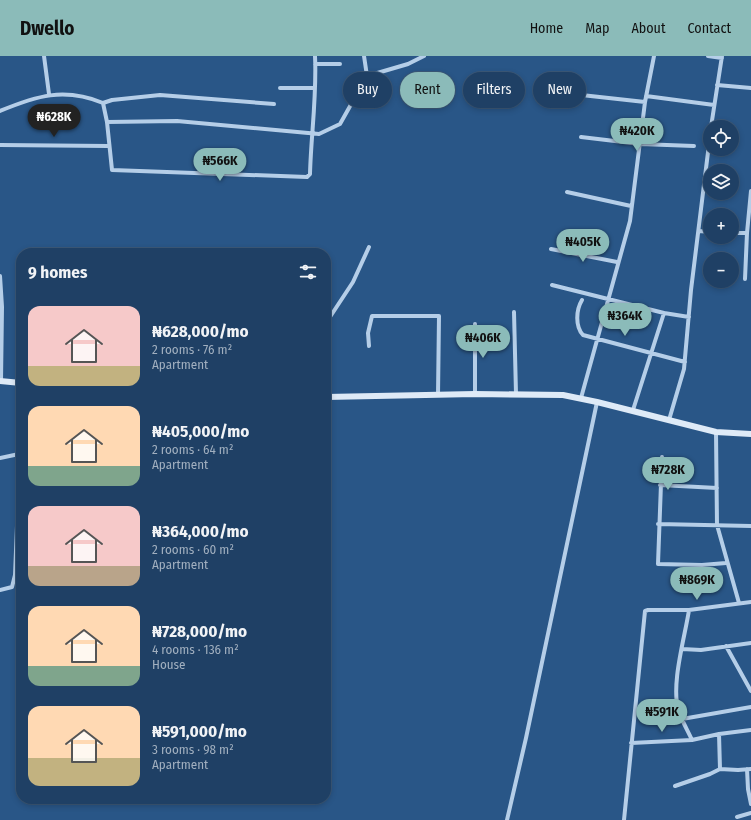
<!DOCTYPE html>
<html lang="en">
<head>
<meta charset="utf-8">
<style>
  body { margin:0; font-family:"Fira Sans Condensed",sans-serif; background:#27476b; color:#f1f3f6; height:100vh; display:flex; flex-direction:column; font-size:15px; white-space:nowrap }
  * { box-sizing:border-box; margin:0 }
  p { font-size:13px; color:#a1afbf }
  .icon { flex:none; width:22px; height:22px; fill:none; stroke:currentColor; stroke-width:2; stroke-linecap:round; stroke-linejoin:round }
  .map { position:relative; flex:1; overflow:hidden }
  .drawer { position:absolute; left:16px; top:192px; width:315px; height:556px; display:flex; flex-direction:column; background:#1f4065; border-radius:16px; box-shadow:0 2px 6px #0003,0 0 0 1px #3c5979 }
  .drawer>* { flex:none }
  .banner { position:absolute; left:343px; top:16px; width:348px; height:36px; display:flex; gap:8px }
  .controls { position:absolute; left:703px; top:64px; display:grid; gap:8px }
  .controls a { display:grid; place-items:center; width:36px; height:36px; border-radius:50%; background:#1f4065; box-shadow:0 2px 6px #0003,0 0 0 1px #3c5979; font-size:20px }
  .price { position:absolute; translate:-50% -34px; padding:0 9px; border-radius:14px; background:#8bbbb9; color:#111; font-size:13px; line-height:26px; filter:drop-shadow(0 1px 2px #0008) }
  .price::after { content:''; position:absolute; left:50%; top:24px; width:12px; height:9px; margin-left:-6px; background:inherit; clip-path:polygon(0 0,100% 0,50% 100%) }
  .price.selected { background:#222; color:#fff }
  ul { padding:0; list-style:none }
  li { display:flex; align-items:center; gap:12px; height:100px; padding:0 12px }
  li span { display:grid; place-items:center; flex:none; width:112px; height:80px; border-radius:12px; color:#555 }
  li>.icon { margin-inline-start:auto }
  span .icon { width:48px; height:48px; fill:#fffc; stroke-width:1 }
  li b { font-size:17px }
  h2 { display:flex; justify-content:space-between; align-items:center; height:48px; padding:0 12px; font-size:17px }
  .chip { padding:0 14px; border-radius:18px; background:#1f4065; box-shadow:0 2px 6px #0003,0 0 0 1px #3c5979; font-size:14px; line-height:36px }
  .chip.selected { background:#8bbbb9; color:#111 }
  header { display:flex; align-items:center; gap:24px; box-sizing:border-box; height:56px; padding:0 20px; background:#8bbbb9; color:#111 }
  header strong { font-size:19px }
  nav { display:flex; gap:22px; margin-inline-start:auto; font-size:14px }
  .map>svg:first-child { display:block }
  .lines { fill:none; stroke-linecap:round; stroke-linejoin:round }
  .street { stroke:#b5cee8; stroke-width:4 }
  .secondary { stroke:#deeaf7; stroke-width:6 }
</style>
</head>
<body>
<header>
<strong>Dwello</strong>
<nav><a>Home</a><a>Map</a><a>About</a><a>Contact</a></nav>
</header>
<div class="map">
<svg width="751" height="764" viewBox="0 0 751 764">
  <rect width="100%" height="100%" fill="#295687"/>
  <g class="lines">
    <path class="street" d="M44 0 49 38
      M708 0 722 2
      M315 8H340
      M367 20 408 8 424 0
      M717 29 751 32
      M280 32H315
      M536 34 645 46
      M646 40 714 49
      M103 47 112 44 160 39 274 48
      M0 55C36 40 64 31 103 47L107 66 112 114 307 121 310 118C311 79 317 40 315 0
      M107 66 177 65 319 78 340 68 367 20 364 0
      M711 71 722 0
      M581 81 640 88 694 90
      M0 89 108 90
      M567 136 631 150
      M699 175 710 176
      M732 177H747
      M551 193 617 206
      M0 220 2 251 1 325
      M745 223 747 177 751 135
      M552 229 664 257 689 261
      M582 244C576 254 575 270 583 279L685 306
      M514 256 516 338
      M326 267 353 226 369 191
      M369 290 368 277 372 260H439L438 339
      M475 338V268
      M581 342 630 165 645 46 654 0
      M633 354 664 257
      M669 364 684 313 691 234 710 80
      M716 376 717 469 739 547
      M662 401 658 508 702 509 726 507
      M0 402 19 398
      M660 429 717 432
      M658 468 751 470
      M0 534 12 531 15 519 19 421V327
      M689 554C685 581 670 630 679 656 682 665 688 675 692 684
      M726 590 751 635
      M682 593 701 594 751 587
      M682 663 751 651
      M719 678 720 713
      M631 687 692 684 719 678 751 674
      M747 713 748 733 751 748
      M675 730 710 718 720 713 738 714 751 713
      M737 761 751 757
      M507 764 526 682 597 346
      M624 764 645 555 648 554H689L751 546"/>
    <path class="secondary" d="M0 325 21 327
      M326 341 475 338 563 339 597 346 716 376 751 378"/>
  </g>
</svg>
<div class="controls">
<a><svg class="icon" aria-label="locate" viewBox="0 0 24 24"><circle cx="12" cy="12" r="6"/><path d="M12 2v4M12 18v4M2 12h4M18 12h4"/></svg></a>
<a><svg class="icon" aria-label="layers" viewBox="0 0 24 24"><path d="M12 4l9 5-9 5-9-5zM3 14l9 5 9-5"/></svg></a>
<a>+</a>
<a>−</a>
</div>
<b class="price selected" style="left:54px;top:82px">₦628K</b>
<b class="price" style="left:637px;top:96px">₦420K</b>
<b class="price" style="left:220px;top:126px">₦566K</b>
<b class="price" style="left:583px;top:207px">₦405K</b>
<b class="price" style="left:625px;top:281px">₦364K</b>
<b class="price" style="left:483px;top:303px">₦406K</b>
<b class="price" style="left:668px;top:435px">₦728K</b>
<b class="price" style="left:697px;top:545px">₦869K</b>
<b class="price" style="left:662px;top:677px">₦591K</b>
<div class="banner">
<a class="chip">Buy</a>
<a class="chip selected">Rent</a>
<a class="chip">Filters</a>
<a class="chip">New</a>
</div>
<section class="drawer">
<h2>9 homes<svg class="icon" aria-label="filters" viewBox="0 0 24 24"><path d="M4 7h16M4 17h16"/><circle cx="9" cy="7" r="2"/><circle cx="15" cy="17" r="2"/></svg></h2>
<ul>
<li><span style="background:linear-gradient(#f6c9c9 75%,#c2b280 0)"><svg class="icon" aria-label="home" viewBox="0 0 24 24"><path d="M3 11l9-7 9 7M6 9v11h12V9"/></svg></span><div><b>₦628,000/mo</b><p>2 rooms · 76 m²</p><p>Apartment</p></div></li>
<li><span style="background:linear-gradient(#ffd9b3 75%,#7fa58c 0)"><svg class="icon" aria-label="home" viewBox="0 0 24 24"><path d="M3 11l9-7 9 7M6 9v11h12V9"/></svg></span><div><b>₦405,000/mo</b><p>2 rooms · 64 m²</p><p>Apartment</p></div></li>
<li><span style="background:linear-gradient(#f6c9c9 75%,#b9a48a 0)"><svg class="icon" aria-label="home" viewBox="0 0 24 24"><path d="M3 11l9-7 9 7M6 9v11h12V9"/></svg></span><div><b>₦364,000/mo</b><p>2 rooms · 60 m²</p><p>Apartment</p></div></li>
<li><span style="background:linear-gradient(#ffd9b3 75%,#7fa58c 0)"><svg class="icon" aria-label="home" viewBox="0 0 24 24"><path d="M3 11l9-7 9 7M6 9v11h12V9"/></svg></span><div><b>₦728,000/mo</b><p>4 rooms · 136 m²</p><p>House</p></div></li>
<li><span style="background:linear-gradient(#ffd9b3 65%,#c2b280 0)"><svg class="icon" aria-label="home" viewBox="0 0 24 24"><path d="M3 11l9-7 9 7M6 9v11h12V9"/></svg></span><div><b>₦591,000/mo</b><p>3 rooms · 98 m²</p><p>Apartment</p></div></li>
</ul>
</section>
</div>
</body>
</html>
